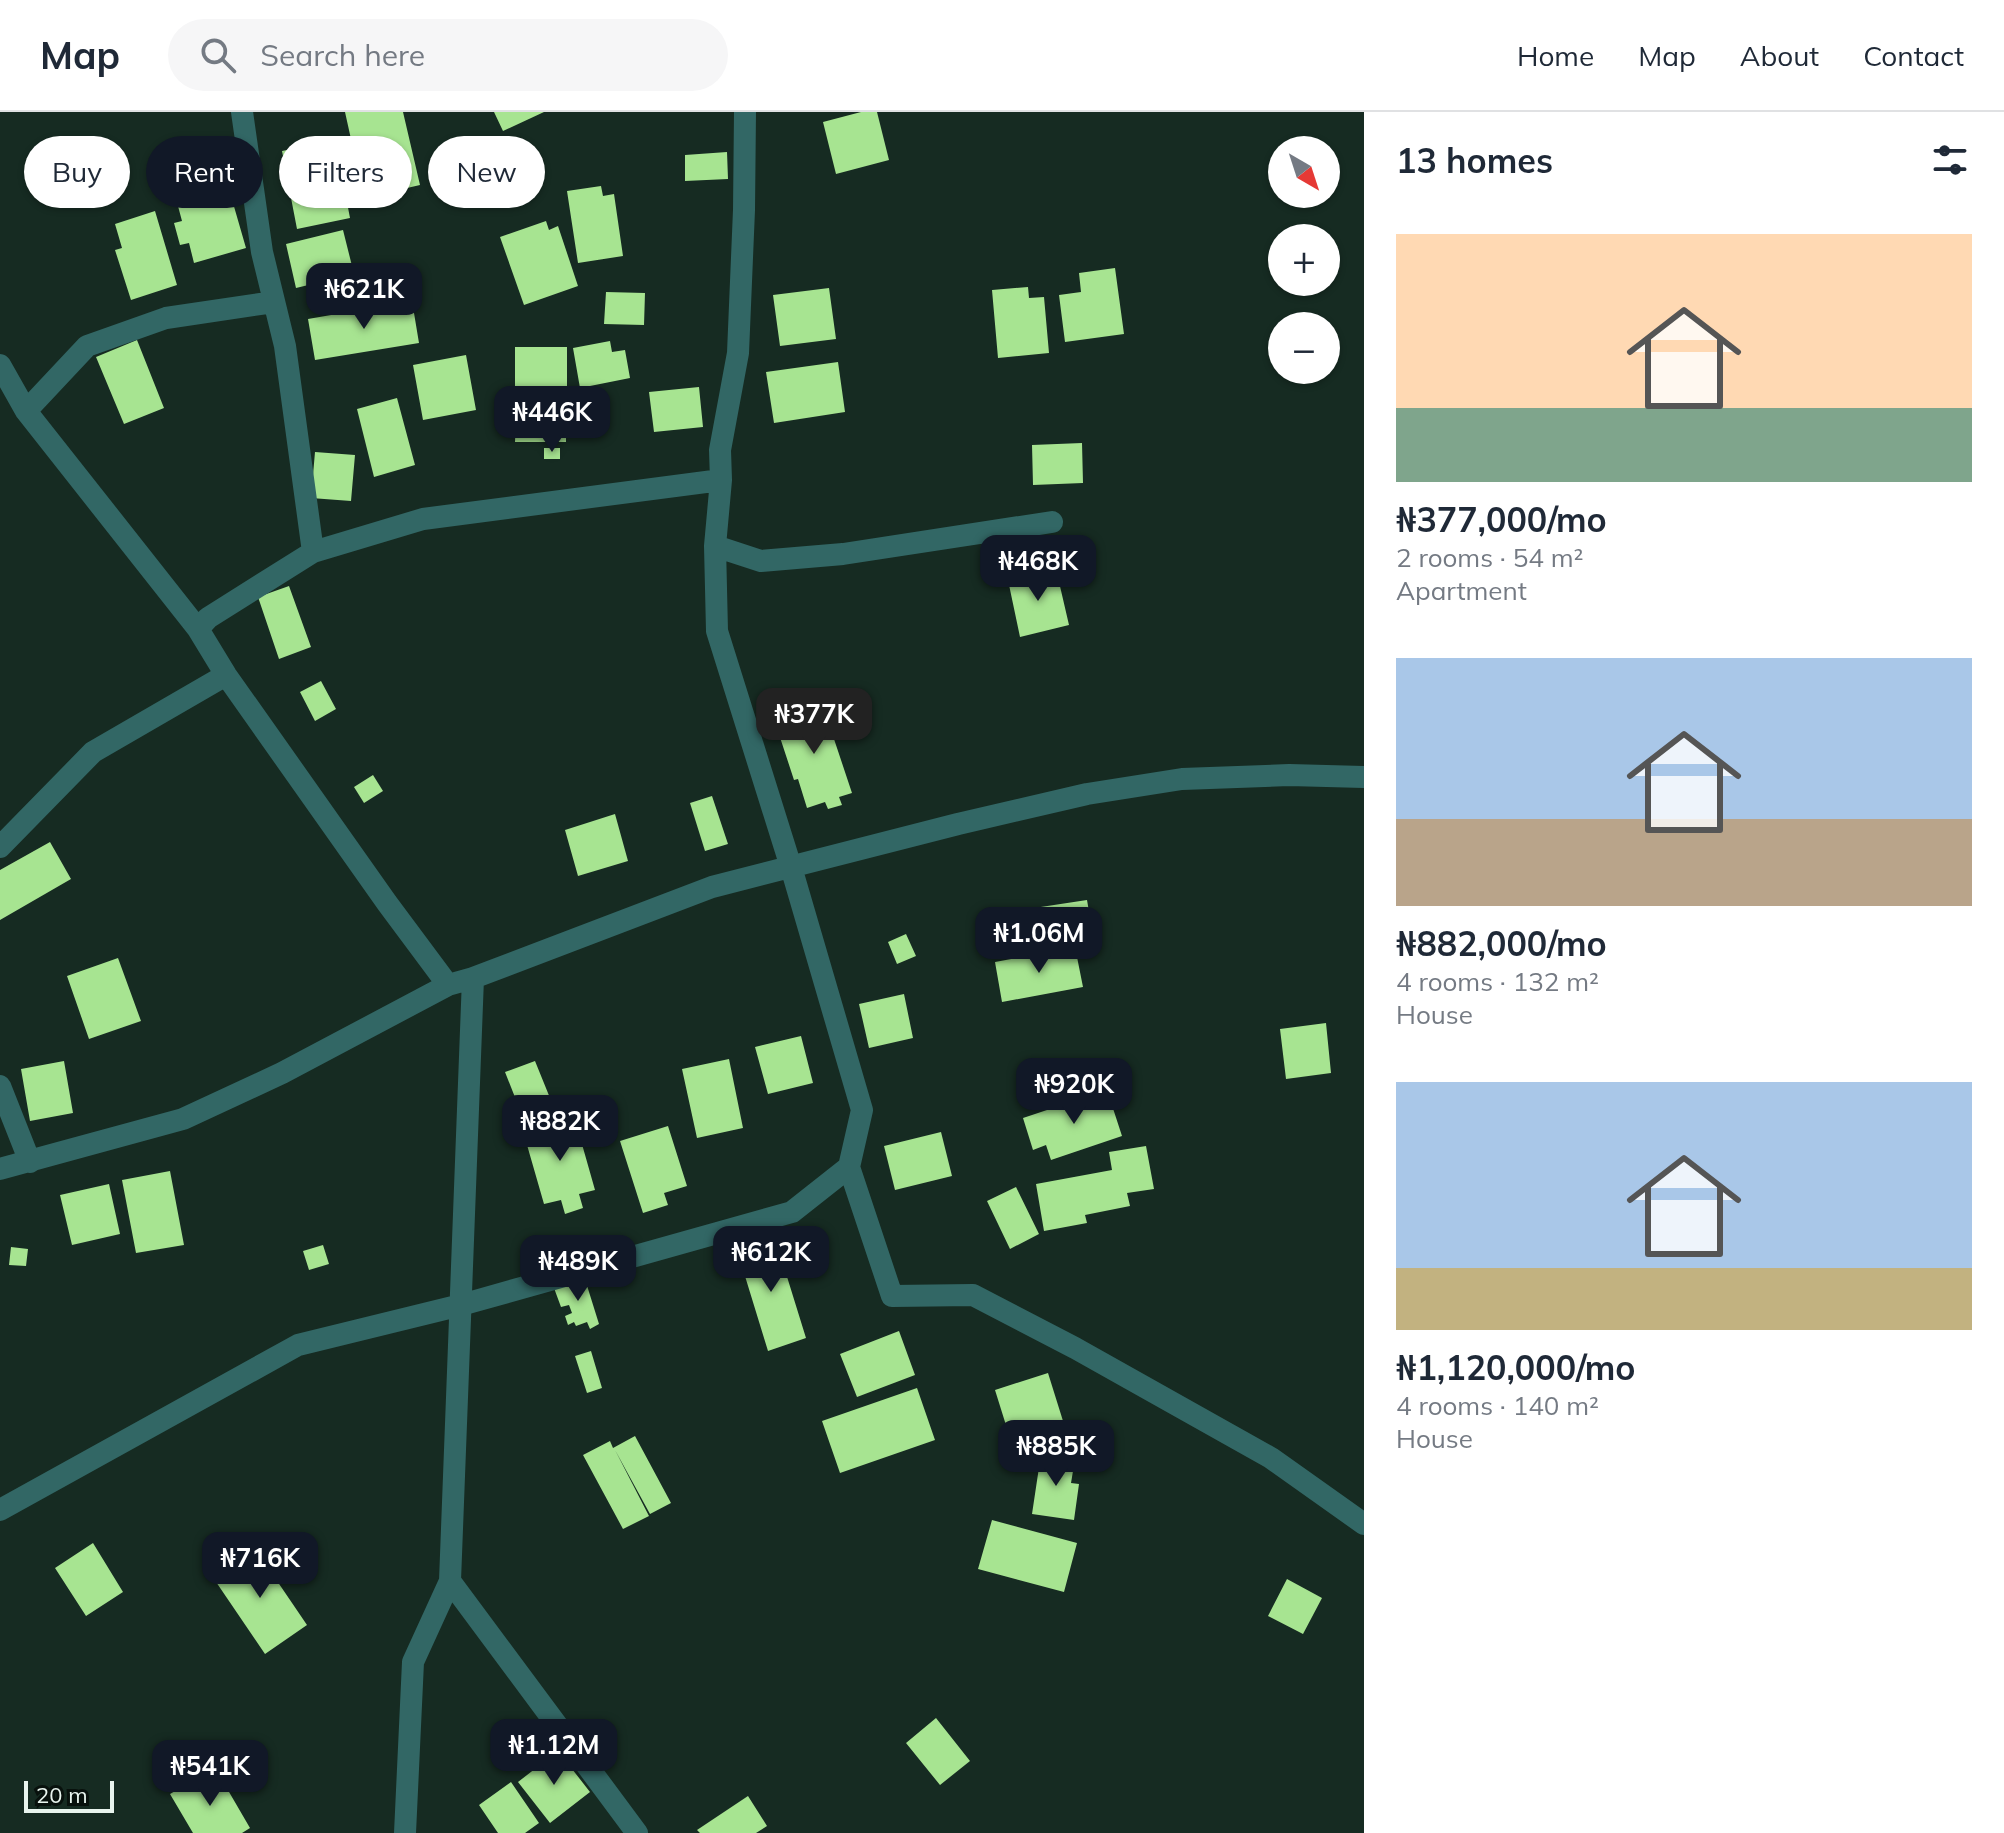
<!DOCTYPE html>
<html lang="en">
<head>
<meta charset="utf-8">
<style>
  body { margin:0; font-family:Mulish,sans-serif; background:#f6f6f7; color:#1f2937; height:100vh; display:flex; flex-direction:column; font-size:30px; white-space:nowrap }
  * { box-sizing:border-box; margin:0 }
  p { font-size:26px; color:#747a83 }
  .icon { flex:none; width:44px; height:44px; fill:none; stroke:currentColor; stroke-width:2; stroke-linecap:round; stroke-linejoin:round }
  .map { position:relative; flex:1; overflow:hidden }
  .details { display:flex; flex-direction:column; background:#fff; width:640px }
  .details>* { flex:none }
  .top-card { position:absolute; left:24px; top:24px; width:760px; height:72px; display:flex; gap:16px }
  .needle { width:52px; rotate:141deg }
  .buttons { position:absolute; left:1268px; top:24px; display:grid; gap:16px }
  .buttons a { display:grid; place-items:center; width:72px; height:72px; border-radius:50%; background:#fff; box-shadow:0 2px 6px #0004; font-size:40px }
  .scale { position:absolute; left:24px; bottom:20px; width:90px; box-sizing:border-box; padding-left:8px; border:4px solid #e8f4ee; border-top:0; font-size:22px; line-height:28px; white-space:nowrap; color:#e8f4ee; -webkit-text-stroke:6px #08110d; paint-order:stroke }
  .price { position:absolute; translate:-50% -68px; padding:0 18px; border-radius:16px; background:#111827; color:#fff; font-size:26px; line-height:52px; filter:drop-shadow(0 2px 4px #0008) }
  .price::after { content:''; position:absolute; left:50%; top:48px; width:24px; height:18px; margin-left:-12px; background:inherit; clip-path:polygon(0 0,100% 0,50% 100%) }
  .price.on { background:#222; color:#fff }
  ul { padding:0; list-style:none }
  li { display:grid; align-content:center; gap:16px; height:424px; padding:0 32px }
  li span { display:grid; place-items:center; height:248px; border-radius:0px; color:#555 }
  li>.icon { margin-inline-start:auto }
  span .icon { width:144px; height:144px; fill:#fffc; stroke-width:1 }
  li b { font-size:34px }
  h2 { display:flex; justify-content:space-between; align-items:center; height:96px; padding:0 32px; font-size:34px }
  .chip { padding:0 28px; border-radius:36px; background:#fff; box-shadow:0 2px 6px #0004; font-size:28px; line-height:72px }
  .chip.on { background:#111827; color:#fff }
  header { display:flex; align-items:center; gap:48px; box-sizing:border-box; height:112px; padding:0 40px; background:#fff; border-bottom:2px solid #e0e1e3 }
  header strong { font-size:38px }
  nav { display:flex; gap:44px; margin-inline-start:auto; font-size:28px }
  .search { width:560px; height:72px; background:#f6f6f7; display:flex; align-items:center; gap:20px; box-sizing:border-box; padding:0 28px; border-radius:44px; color:#747a83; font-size:30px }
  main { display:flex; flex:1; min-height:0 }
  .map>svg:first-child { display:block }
  .building { fill:#a7e491 }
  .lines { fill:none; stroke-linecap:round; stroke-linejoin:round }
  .minor { stroke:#326765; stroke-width:22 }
</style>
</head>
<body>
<header>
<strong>Map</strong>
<div class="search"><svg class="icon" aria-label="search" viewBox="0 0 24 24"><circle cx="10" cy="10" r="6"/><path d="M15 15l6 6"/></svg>Search here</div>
<nav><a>Home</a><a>Map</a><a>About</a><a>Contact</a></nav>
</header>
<main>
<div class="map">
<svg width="1364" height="1721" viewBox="0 0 1364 1721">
  <rect width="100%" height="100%" fill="#162b22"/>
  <path class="building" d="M345 0H403L420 73 364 86Z
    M494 0H544L503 19Z
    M861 0H877L889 48 836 62 823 10Z
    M335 28 350 106 297 117 282 39Z
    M727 40 728 67 685 69V43Z
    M222 53 246 136 194 151 189 131 180 133 174 111 182 109 171 68Z
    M601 74 603 84 614 82 623 144 578 151 567 79Z
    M155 99 177 173 131 188 115 138 122 136 115 112Z
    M546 109 549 118 558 114 578 174 524 193 500 125Z
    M343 118 354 162 296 176 286 132Z
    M1115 156 1124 222 1065 230 1059 183 1081 180 1079 161Z
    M1028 175 1029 186 1044 185 1049 241 998 246 992 178Z
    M829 176 836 227 780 234 773 183Z
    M606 180 645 181 644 213 604 212Z
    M412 189 419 231 315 248 308 207Z
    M137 228 164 296 124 312 96 245Z
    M610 229 612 240 625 238 630 266 580 276 573 236Z
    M515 235H567V279L515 280Z
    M466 243 476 298 423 308 413 253Z
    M838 250 845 300 774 311 766 260Z
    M699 275 703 315 654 320 649 280Z
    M517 281 566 282V330H515Z
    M397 286 415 353 374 365 357 297Z
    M1082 331 1083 371 1033 373 1032 333Z
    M544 336H560V347H544Z
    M315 340 355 343 351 389 311 386Z
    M1056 457 1069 513 1020 525 1008 468Z
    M289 474 311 535 279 547 258 485Z
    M321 569 336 597 315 609 300 580Z
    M822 591 852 681 839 685 842 693 828 697 825 690 807 696 798 667 794 668 774 607Z
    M373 663 383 679 364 691 354 675Z
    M712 684 728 732 705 739 690 691Z
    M615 702 628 749 578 764 565 718Z
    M50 730 71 767 0 808V758Z
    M1087 788 1092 817 993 833 989 803Z
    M906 822 916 844 897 852 888 830Z
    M1075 835 1083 875 1002 890 995 850Z
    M118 846 141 909 89 927 67 864Z
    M904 882 913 926 869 936 859 892Z
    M1326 911 1331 961 1286 967 1280 917Z
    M801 924 813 971 768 982 755 935Z
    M729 947 743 1016 697 1026 682 957Z
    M64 949 73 1001 30 1009 21 957Z
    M535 949 550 986 520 998 505 960Z
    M1107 978 1122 1024 1051 1048 1046 1033 1033 1038 1023 1006Z
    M574 1004 595 1078 579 1082 583 1096 565 1102 561 1088 544 1092 523 1019Z
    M668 1014 687 1074 664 1081 668 1093 643 1101 620 1029Z
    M941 1020 952 1064 895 1078 884 1034Z
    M1146 1034 1154 1077 1127 1081 1130 1094 1085 1103 1087 1111 1044 1119 1036 1072 1112 1058 1109 1040Z
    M170 1059 184 1133 136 1141 122 1068Z
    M109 1072 120 1122 72 1133 60 1083Z
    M1016 1075 1039 1122 1010 1137 987 1089Z
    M775 1126 806 1226 768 1239 737 1138Z
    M323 1133 329 1152 309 1158 303 1139Z
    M11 1135 28 1137 26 1154 9 1153Z
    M584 1164 599 1212 590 1217 587 1210 576 1214 574 1210 568 1213 565 1204 572 1201 569 1193 561 1195 554 1176Z
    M899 1219 915 1263 857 1285 840 1242Z
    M591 1239 602 1276 587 1281 575 1244Z
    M1048 1261 1063 1309 1010 1326 995 1278Z
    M917 1276 935 1328 840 1361 822 1309Z
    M635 1324 671 1391 650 1402 615 1338 649 1404 623 1417 583 1343 610 1329 613 1336Z
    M1041 1342 1075 1347 1071 1371 1079 1372 1074 1408 1032 1402Z
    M992 1408 1077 1431 1064 1480 978 1457Z
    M93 1431 123 1480 86 1504 55 1456Z
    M254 1435 307 1513 265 1542 212 1464Z
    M1287 1467 1322 1486 1303 1522 1268 1504Z
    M936 1606 970 1649 940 1673 906 1631Z
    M558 1639 590 1680 550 1711 518 1670Z
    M218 1661 250 1716 242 1721H193L170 1682 189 1671 192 1677Z
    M511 1670 539 1711 525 1721H498L479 1693Z
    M748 1684 767 1714 756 1721H700L697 1718Z"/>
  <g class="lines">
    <path class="minor" d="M242 0 262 140 285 234 313 440
      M0 253 26 299 198 517 226 563 387 791 448 873
      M26 299 87 234 166 206 274 190
      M715 434 761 449 843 442 1052 410
      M198 517 208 506 313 440 423 407 721 368
      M0 735 93 640 226 563
      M0 974 30 1050
      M849 1055 892 1184 973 1183 1075 1236 1271 1346 1364 1412
      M0 1057 183 1007 282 961 448 873 473 866 712 775 958 712 1087 682 1182 667 1289 663 1364 665
      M0 1398 298 1233 461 1193 792 1100 849 1055 862 998 791 755 717 519 715 434 721 368 720 338 738 241 744 98 745 0
      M450 1469 637 1721
      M405 1721 413 1550 450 1469 473 866"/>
  </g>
</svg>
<div class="buttons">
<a><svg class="needle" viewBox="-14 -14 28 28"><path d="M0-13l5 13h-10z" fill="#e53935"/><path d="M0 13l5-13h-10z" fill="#747a83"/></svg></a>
<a>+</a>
<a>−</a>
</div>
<div class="scale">20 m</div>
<b class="price" style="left:364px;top:219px">₦621K</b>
<b class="price" style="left:552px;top:342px">₦446K</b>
<b class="price" style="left:1038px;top:491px">₦468K</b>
<b class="price on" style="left:814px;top:644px">₦377K</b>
<b class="price" style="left:1039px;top:863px">₦1.06M</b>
<b class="price" style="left:1074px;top:1014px">₦920K</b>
<b class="price" style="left:560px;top:1051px">₦882K</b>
<b class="price" style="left:771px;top:1182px">₦612K</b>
<b class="price" style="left:578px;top:1191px">₦489K</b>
<b class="price" style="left:1056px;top:1376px">₦885K</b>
<b class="price" style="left:260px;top:1488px">₦716K</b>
<b class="price" style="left:554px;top:1675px">₦1.12M</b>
<b class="price" style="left:210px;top:1696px">₦541K</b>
<div class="top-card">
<a class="chip">Buy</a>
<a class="chip on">Rent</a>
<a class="chip">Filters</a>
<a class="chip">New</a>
</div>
</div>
<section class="details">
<h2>13 homes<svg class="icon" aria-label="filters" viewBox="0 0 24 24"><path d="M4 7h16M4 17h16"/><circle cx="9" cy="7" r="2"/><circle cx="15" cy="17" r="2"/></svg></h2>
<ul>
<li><span style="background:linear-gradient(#ffd9b3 70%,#7fa58c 0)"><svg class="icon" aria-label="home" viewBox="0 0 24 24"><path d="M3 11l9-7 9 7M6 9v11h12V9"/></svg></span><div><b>₦377,000/mo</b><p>2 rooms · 54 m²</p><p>Apartment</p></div></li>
<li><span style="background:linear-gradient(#a9c7e8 65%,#b9a48a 0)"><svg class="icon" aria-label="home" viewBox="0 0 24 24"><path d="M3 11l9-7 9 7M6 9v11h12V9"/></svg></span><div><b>₦882,000/mo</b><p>4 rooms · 132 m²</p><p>House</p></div></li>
<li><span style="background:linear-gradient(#a9c7e8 75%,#c2b280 0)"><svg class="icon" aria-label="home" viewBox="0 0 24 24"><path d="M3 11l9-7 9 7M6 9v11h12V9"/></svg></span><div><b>₦1,120,000/mo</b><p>4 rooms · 140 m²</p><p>House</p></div></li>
</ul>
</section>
</main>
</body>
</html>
